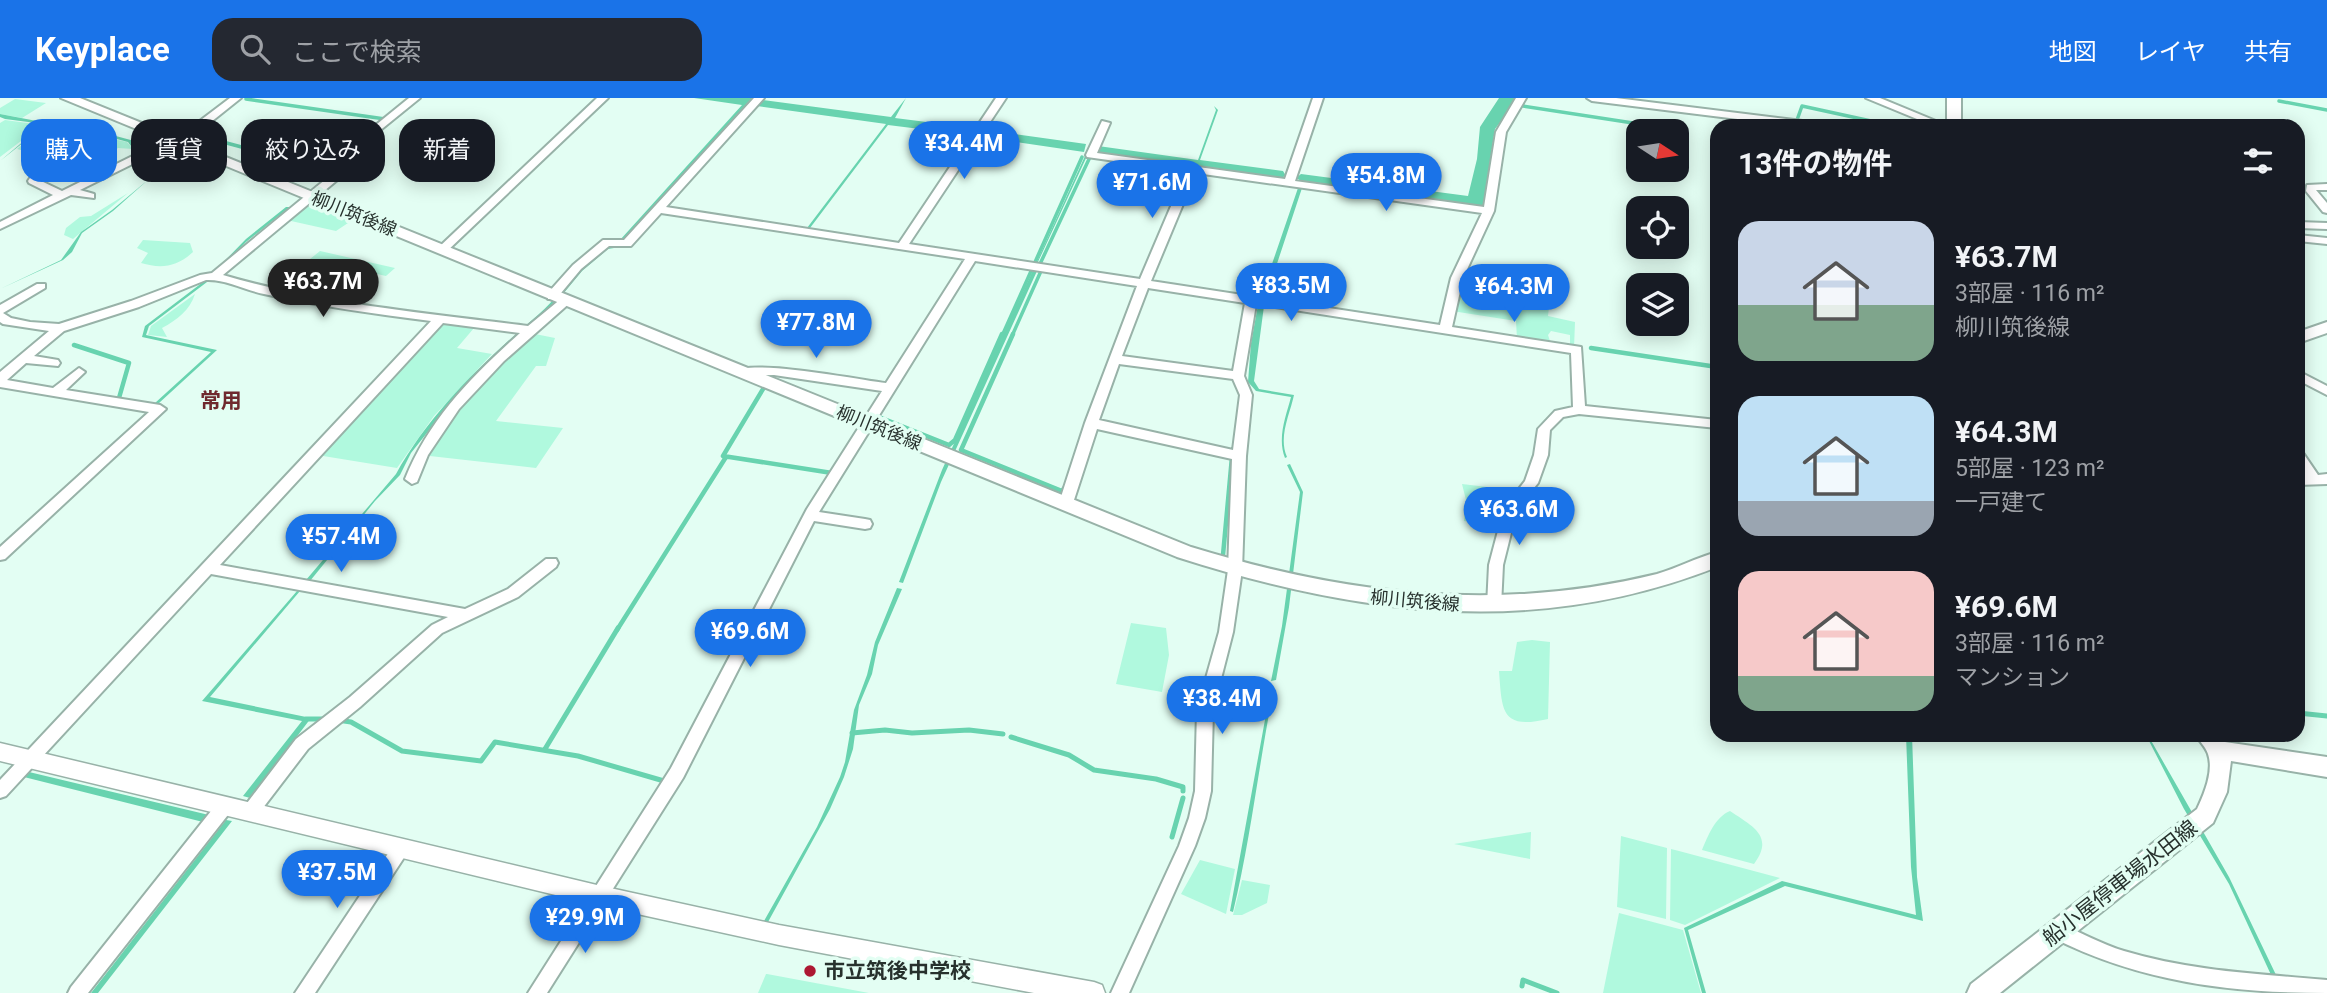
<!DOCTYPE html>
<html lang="ja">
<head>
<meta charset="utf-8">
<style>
  body { margin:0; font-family:Roboto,"Noto Sans JP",sans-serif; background:#242831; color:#f1f3f6; height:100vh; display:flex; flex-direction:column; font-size:26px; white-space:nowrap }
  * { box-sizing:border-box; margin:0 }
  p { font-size:23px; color:#9ea1a6 }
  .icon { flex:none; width:38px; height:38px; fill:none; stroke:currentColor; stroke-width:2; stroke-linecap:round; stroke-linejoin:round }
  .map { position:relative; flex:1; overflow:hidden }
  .drawer { position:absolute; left:1710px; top:21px; width:595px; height:623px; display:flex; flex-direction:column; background:#171b24; border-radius:21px; box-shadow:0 4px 18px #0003 }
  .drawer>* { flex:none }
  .guide { position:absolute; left:21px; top:21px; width:665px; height:63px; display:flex; gap:14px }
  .needle { width:46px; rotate:102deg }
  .tools { position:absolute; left:1626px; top:21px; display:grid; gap:14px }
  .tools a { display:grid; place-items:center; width:63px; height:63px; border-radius:14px; background:#171b24; box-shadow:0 4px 18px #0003; font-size:35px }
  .price { position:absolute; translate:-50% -60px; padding:0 16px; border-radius:24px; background:#1a73e8; color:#fff; font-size:23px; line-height:46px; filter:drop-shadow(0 2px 4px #0008) }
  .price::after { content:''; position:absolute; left:50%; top:42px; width:21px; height:16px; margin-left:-10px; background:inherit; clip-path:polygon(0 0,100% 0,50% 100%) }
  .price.selected { background:#222; color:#fff }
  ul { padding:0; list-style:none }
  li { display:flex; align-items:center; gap:21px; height:175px; padding:0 28px }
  li span { display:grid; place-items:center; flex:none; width:196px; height:140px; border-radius:21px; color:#555 }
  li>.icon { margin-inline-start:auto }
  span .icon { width:84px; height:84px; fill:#fffc; stroke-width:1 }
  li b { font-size:30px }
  h2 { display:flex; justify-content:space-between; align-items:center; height:84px; padding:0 28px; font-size:30px }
  .tag { padding:0 24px; border-radius:21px; background:#171b24; box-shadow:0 4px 18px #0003; font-size:24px; line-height:63px }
  .tag.selected { background:#1a73e8; color:#fff }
  header { display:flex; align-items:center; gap:42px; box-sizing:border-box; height:98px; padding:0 35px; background:#1a73e8; color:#fff }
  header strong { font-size:33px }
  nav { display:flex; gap:38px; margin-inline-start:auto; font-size:24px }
  .search { width:490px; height:63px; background:#242831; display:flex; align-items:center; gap:18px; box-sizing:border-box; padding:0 24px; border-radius:21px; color:#9ea1a6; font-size:26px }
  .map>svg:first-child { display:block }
  .green { fill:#b0f9de }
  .water { fill:#68d3af }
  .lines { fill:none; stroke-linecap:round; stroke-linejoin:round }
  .stream-far2 { stroke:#68d3af; stroke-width:3.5 }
  .stream-far1 { stroke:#68d3af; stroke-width:4.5 }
  .stream { stroke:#68d3af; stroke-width:5 }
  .minor-casing { stroke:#98b2a8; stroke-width:4 }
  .tertiary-casing { stroke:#98b2a8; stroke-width:3 }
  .secondary-casing { stroke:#98b2a8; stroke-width:4 }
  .minor { fill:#fff; fill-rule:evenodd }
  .tertiary { fill:#fff; fill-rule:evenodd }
  .secondary { fill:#fff; fill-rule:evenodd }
  .poi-dot { fill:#ad1833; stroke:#e3fef3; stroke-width:2.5 }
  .labels { text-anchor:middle; stroke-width:7; stroke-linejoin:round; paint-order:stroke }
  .street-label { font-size:18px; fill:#27312d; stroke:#e3fef3 }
  .quarter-label { font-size:21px; font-weight:bold; fill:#6f292e; stroke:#e3fef3 }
  .near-street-label { font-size:21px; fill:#27312d; stroke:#e3fef3 }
  .near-poi-label { font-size:21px; font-weight:bold; fill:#27312d; stroke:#e3fef3; text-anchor:start }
</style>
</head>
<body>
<header>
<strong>Keyplace</strong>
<div class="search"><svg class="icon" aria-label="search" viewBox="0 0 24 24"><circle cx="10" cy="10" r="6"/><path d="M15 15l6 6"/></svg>ここで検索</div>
<nav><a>地図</a><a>レイヤ</a><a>共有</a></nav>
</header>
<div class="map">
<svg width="2327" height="895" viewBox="0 0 2327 895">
  <rect width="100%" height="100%" fill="#e3fef3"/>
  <path class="green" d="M15 1 46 5 22 20 0 16V10Z
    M5 22 42 27 0 59V25Z
    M48 26 127 44 133 51 118 50 110 56 104 55 98 47 74 40 77 35 42 58 17 51Z
    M128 95 73 141 64 137 66 130 80 119 91 118Z
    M309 105H312L354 121 336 133 282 121Z
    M143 142 190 145 193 154C177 169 161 171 141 165L148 155 137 150Z
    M320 153 395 170 386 178 310 161Z
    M1464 173 1500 179 1550 200 1548 218 1575 224 1574 250 1570 249V237L1551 233 1548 237 1551 246 1517 241 1516 223 1452 213Z
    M195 196C190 212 177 222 162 230L167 239 148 237 151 228Z
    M442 225 474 230 457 250 492 256 434 318 397 370 317 357Z
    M530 235 555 240 546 268H536L496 323 563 330 536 370 421 357 445 325Z
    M1462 386 1504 391 1501 407 1466 402Z
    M1466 404 1501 408V429L1464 423Z
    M1131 525 1166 530 1169 557 1162 594 1116 586Z
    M1532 542 1550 544 1548 621C1501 632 1502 613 1499 573H1512L1517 544Z
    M1730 713C1752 728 1775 738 1754 766L1702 752C1708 738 1715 719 1730 713Z
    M1531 734 1530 761 1454 746Z
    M1621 738 1667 750 1666 821 1617 809Z
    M1671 751 1679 753 1780 780 1685 827 1670 822Z
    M1200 762 1235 771 1226 816 1181 796Z
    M1242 782 1270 787 1267 805 1242 817H1233Z
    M1619 815 1683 832 1701 895H1603Z
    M766 876H767L869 895H758Z"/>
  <path class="water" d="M694 0H752L624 142H620L742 7Z
    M906 0 895 20 974 30 972 35 968 37 888 27 810 130H807L886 26 757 8V6L763 2 891 19Z
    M1499 0H1516L1515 5 1495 31 1483 108 1303 84 1296 80 1301 76 1468 98 1477 61 1480 29Z
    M1214 8 1218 12 1200 62 1283 73 1286 78 1280 80 1095 55 1098 48 1198 62 1216 12Z
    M0 16 42 24 60 23 153 48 142 52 139 65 158 73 113 113 82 135 72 154 63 162 0 191 61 162 81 134 112 112 155 76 135 66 137 56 128 44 54 24 48 25 0 63 44 26 5 21 0 19Z
    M985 32 1086 46 1084 54 982 39 980 36Z
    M1085 58H1087L1037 166V173L941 384 903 485 899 484 942 372Z
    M1298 90H1302L1265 202 1260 201Z
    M286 109H290L246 144 211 181 149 228 146 237 217 252 159 305H155L211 254 142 239 145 228 207 181 246 141Z
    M608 148 620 149 608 151 582 173 558 202 465 287 411 355 400 377 375 403 310 483 306 482 396 376C431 313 485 262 539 216 554 203 565 187 579 173 588 164 598 156 608 148Z
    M1258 207 1264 208 1254 283 1259 291 1294 297C1290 316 1278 339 1287 359L1285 360C1277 340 1286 318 1291 299L1256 293 1248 284 1251 245Z
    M1290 366 1303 394 1289 509 1276 582 1271 583 1282 528 1300 394 1287 367Z
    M897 490 902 491 878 547 872 576 859 607 853 651 844 679 830 711 768 824 764 823 817 729 840 679 845 664 854 612 867 577 875 544Z
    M297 493H300L210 599 311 620 250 700 243 698 302 623 202 603Z
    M1271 589 1274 590C1259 664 1251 740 1233 814L1230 813Z
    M1906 637H1912L1917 779 1923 823 1785 788 1688 832 1706 895H1702L1684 830 1782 783 1916 817 1911 769Z
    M2139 637 2149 639 2229 779 2277 879H2272L2229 786 2184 711 2148 641Z
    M29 674 209 717 203 724 24 679Z
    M226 722 232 723 98 895H91Z"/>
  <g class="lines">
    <path class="stream-far2" d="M246 1 385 21
      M2279 3 2327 12
      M1523 8 1646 27
      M1797 22 1802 8 1894 28
      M193 36 260 54 339 68
      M1002 238 1082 59
      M1012 238 1041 173 1040 166 1090 59"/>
    <path class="stream-far1" d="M1013 236 961 352 1062 393 1066 388
      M74 247 129 265 119 300
      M1591 250 1717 269
      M766 286 723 358 832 375
      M879 319 949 347 955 342 1002 236
      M1223 457 1232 359
      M617 532 726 359"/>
    <path class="stream" d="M2298 615 2327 618
      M306 621H328
      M337 622 351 624 402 653 481 663 495 644 578 658 664 683
      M852 635 885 632 912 635 969 632 1003 636
      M1011 639 1069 657 1094 672 1156 681 1183 689V693
      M545 651 618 530
      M1172 739 1183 700
      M1522 888 1523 882 1557 895"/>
    <g class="minor-casing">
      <path id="minor" d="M230 0H241L201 32 80 92 94 96V100L71 97 0 131V124L53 97 29 85 28 83 34 74 76 51H84V55L42 78 39 82 62 93 193 28Z
        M409 0H420L346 60 354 67 353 69 223 177C322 206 426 215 528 228L562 200 566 199 572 203 504 263 459 311 428 357 417 384 412 386 405 381C429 321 473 277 520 235L443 225 220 467 465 511 508 491 546 461H556L558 465 556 469 518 499 442 535 360 609 308 651 256 719 250 721 244 719 242 714 244 709 296 641 350 599 432 527 448 519 211 476 6 698 0 700V682L431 223C375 216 319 208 264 196 245 192 225 181 206 182L139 209 64 233 34 258 58 262 60 265 58 268 26 265 7 282 53 290 79 270 85 274 66 292 160 307 166 311 5 461 0 462V449L149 314 0 289V274L49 233 3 226 0 224V207L37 186H45V190L3 215 11 220 30 224 59 226 131 203 200 177 212 175 343 67 340 65 334 68 329 65Z
        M597 0H608L446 154H438V150Z
        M754 0H764L666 109 899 145 996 0H1006L909 146 1140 181 1186 73 1087 59 1086 57 1102 23 1110 25 1097 55 1285 81 1313 0H1323L1295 83 1484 109 1496 34 1516 0H1526L1506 34 1494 113 1463 180 1452 229 1581 249 1585 308 1717 322V330L1579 316 1563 319 1550 332 1548 357 1538 385 1517 411 1503 467 1501 508 1499 512H1489L1487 508 1489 467 1504 410 1525 383 1534 357 1538 331 1555 313 1573 309 1571 255 1256 206 1244 278 1252 297 1246 358 1242 472 1233 534 1213 612 1211 693 1205 720 1195 748 1129 895H1111L1179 748 1189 720 1195 693 1197 612 1219 534 1228 472 1232 361 1097 331 1073 405 1071 408H1061L1059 405 1085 325 1137 188 975 163 819 414 865 421 870 422 872 426 870 430 865 431 814 423 683 680 547 895H528L671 670 807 411 882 293 774 277 740 278 734 274C750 260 860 282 886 285L965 161 661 115 631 148H609L581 171 556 201H548V195L573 167 603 142H624ZM1196 75 1482 115 1451 180 1440 227 1151 183ZM1148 190 1245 205 1233 273 1122 258ZM1119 266 1233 281 1240 297 1233 352 1099 322Z
        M1587 0H1616L1819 25 1824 28H1795L1592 3Z
        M1866 0H1880L1948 28H1934Z
        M2327 86V92H2316L2327 105V115L2323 114 2306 93 2307 87Z
        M2298 124 2327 125V131L2298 130Z
        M2298 137 2327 140V146L2298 143Z
        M2298 273 2327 288V297L2298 282Z
        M2298 353 2303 355 2318 377 2327 376V386L2298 387V377H2304L2298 368Z
        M225 701 231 703 233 708 231 713 88 895H68L71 889 219 703Z
        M401 742 407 745 409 750 407 755 315 895H295L395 745Z
        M2059 826C2081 834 2101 846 2124 853 2190 873 2259 876 2327 882V895C2229 895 2142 884 2053 840L2050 834 2053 828Z"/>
    </g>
    <g class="tertiary-casing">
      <path id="tertiary" d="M0 645 601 788 779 827 1094 884 1102 887 1105 895H1034L779 847 601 808 0 663Z"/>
    </g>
    <g class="secondary-casing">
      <path id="secondary" d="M61 0H80L1191 449C1347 497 1497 515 1657 476 1677 470 1696 460 1717 454V469C1534 541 1359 517 1177 459Z
        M1947 0H1961V28H1947Z
        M2327 224V235L2298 245V234Z
        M2196 637H2220L2225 644 2327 659V679L2231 663 2227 694 2213 725 2000 895H1967L1971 886 2197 711C2204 696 2214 673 2208 656 2206 649 2199 643 2196 637Z"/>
    </g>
    <use href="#minor" class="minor"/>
    <use href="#tertiary" class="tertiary"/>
    <use href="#secondary" class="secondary"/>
  </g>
  <circle class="poi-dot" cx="810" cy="873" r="7"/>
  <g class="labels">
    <g class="street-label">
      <text transform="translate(354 116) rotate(22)" y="6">柳川筑後線</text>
      <text transform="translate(879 330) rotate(22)" y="6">柳川筑後線</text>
      <text transform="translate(1415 503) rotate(5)" y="6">柳川筑後線</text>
    </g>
    <g class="quarter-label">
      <text x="221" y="310">常用</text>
    </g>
    <g class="near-street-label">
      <text transform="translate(2120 785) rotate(-38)" y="7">船小屋停車場水田線</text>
    </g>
    <g class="near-poi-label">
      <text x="824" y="880">市立筑後中学校</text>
    </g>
  </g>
</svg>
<div class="tools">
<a><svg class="needle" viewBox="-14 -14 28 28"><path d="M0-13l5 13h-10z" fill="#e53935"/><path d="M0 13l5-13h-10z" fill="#9ea1a6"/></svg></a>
<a><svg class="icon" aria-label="locate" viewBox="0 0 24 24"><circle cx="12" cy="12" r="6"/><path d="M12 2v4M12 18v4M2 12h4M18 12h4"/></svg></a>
<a><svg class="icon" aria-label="layers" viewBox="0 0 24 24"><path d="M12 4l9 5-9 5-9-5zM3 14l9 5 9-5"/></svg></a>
</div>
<b class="price" style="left:964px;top:83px">¥34.4M</b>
<b class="price" style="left:1386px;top:115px">¥54.8M</b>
<b class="price" style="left:1152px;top:122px">¥71.6M</b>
<b class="price selected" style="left:323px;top:221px">¥63.7M</b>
<b class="price" style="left:1291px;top:225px">¥83.5M</b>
<b class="price" style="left:1514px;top:226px">¥64.3M</b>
<b class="price" style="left:816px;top:262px">¥77.8M</b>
<b class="price" style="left:1519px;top:449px">¥63.6M</b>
<b class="price" style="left:341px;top:476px">¥57.4M</b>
<b class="price" style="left:750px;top:571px">¥69.6M</b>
<b class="price" style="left:1222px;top:638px">¥38.4M</b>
<b class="price" style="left:337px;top:812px">¥37.5M</b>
<b class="price" style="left:585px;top:857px">¥29.9M</b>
<div class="guide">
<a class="tag selected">購入</a>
<a class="tag">賃貸</a>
<a class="tag">絞り込み</a>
<a class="tag">新着</a>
</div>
<section class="drawer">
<h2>13件の物件<svg class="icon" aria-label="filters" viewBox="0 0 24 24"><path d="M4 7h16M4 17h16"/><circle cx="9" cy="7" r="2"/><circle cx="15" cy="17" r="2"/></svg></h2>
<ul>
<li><span style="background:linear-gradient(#c9d6e8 60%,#7fa58c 0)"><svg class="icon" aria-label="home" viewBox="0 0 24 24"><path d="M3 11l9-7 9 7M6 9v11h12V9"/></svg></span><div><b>¥63.7M</b><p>3部屋 · 116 m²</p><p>柳川筑後線</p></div></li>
<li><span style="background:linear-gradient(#bfe0f5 75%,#9aa5b1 0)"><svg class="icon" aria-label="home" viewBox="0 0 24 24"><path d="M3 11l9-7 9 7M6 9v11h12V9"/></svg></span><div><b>¥64.3M</b><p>5部屋 · 123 m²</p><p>一戸建て</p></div></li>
<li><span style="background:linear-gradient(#f6c9c9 75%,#7fa58c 0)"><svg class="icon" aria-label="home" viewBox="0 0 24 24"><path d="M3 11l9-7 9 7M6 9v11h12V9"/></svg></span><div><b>¥69.6M</b><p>3部屋 · 116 m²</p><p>マンション</p></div></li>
</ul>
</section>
</div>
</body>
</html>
